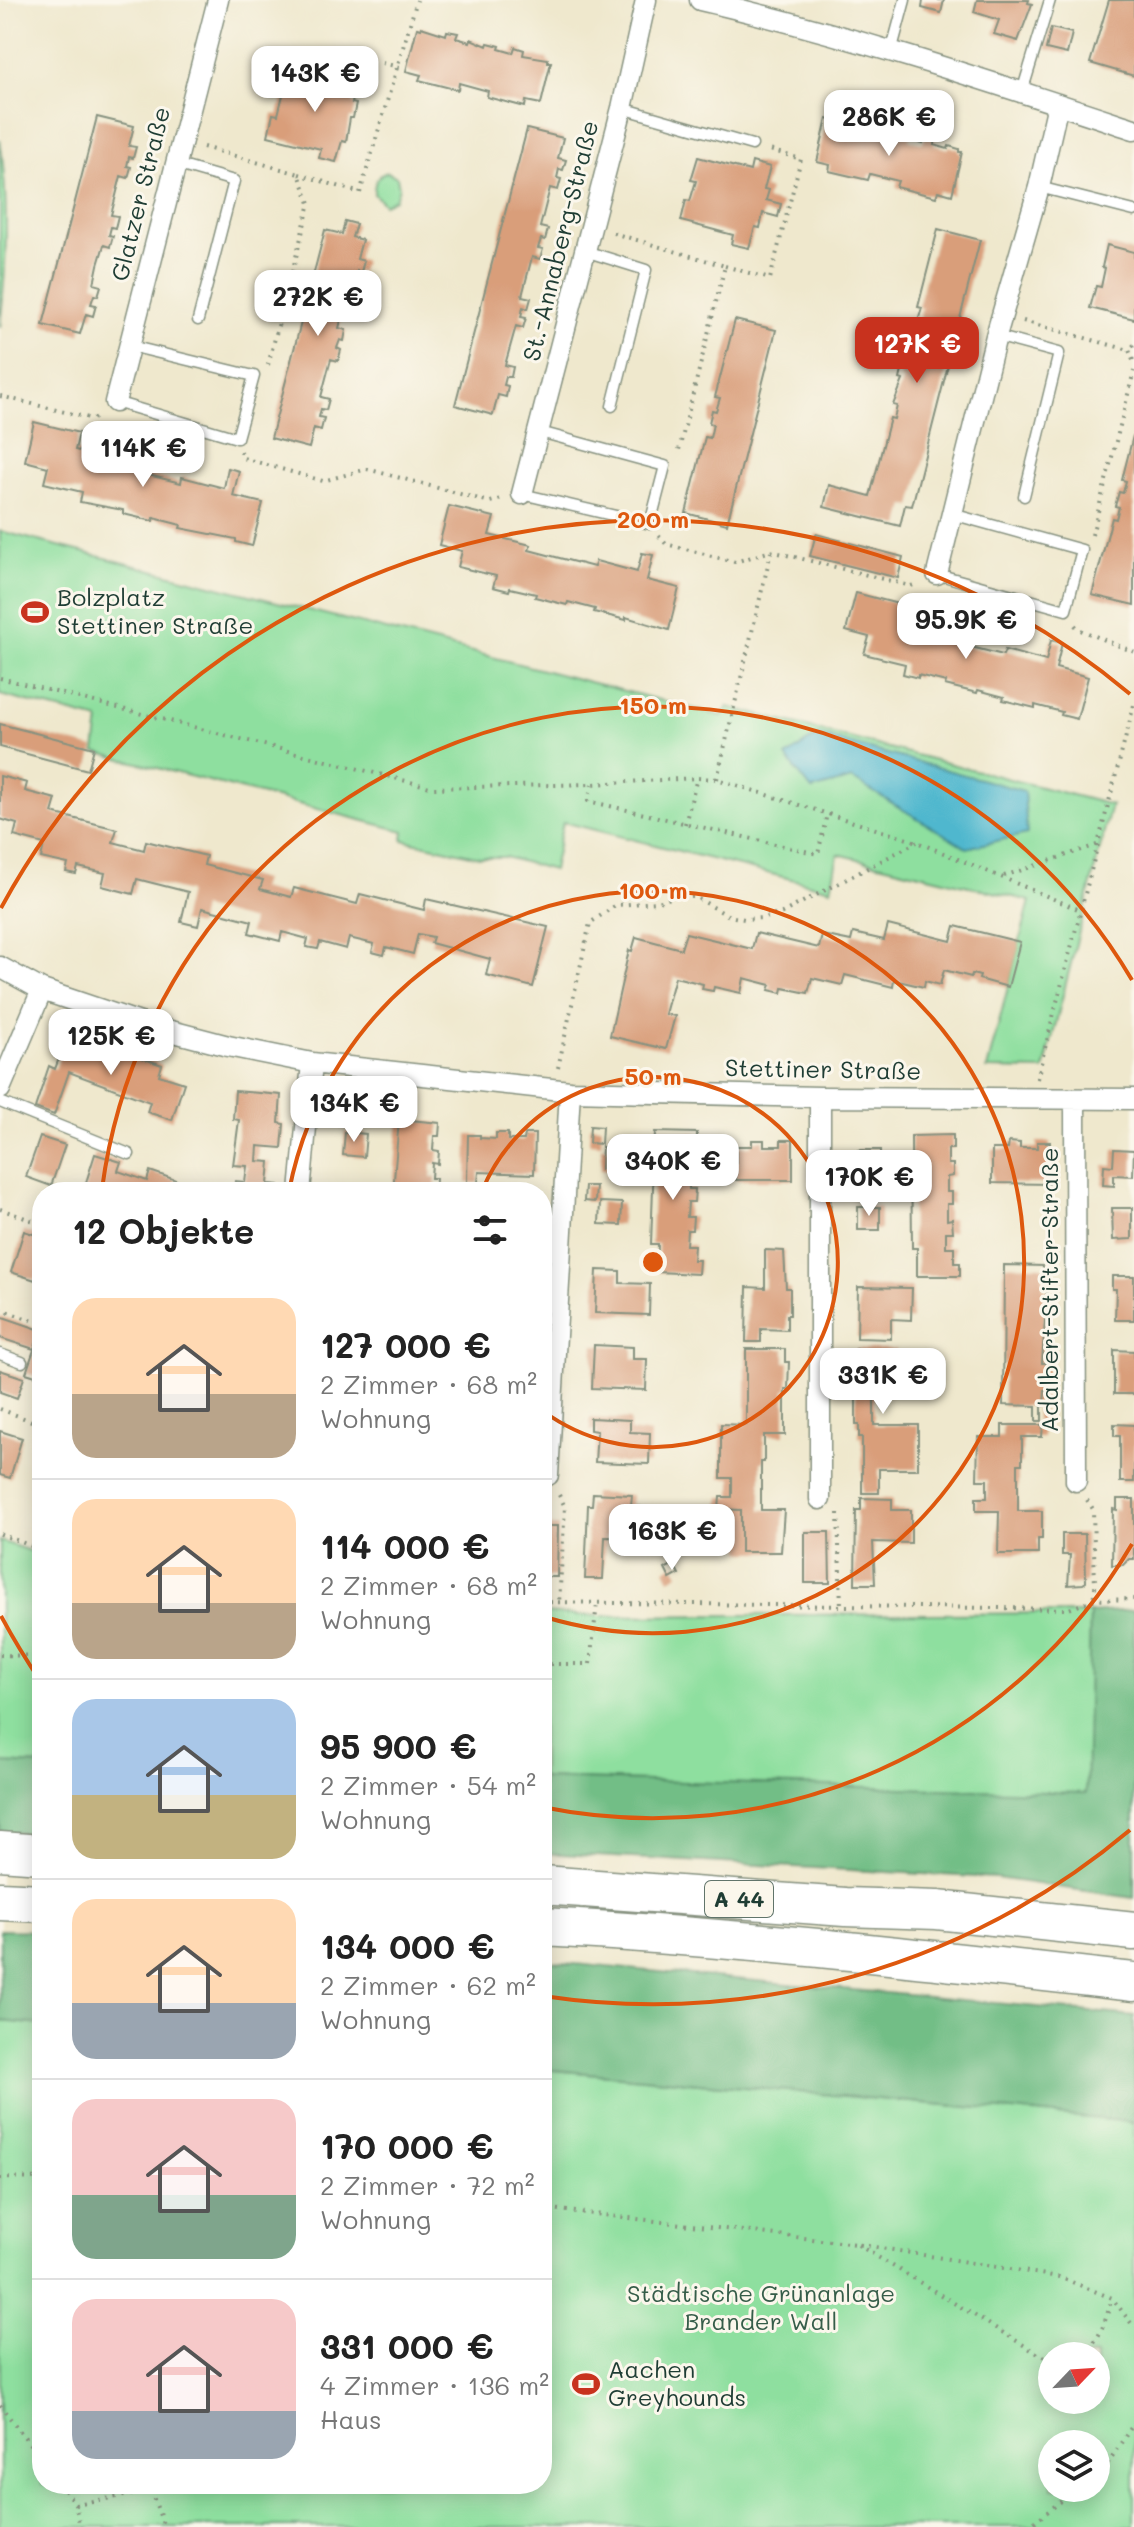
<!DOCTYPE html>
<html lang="de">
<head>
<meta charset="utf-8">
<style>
  body { margin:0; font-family:Mali,sans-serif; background:#f2f2f2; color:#222; height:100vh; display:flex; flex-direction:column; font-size:30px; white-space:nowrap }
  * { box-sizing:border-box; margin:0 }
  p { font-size:26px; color:#767676 }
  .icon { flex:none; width:44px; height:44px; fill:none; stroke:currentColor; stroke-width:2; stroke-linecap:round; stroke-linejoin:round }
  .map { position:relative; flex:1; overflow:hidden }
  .drawer { position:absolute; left:32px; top:1182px; width:520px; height:1312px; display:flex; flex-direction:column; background:#fff; border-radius:32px; box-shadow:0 4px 20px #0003 }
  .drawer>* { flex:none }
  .needle { width:52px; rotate:65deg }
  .buttons { position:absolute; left:1038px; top:2342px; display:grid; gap:16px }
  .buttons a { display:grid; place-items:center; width:72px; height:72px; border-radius:50%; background:#fff; box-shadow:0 4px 20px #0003; font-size:40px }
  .price { position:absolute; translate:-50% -68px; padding:0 18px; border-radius:16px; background:#fff; color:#222; font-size:26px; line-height:52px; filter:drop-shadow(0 2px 4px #0008) }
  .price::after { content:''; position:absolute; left:50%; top:48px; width:24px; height:18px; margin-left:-12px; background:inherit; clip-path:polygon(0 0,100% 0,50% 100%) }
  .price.current { background:#c8321e; color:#fff }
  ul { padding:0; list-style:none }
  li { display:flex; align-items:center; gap:24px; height:200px; padding:0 40px }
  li+li { border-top:2px solid #e0e0e0 }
  li span { display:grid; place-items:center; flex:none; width:224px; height:160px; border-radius:24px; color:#555 }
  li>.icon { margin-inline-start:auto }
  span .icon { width:96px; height:96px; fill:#fffc; stroke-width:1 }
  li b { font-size:34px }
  h2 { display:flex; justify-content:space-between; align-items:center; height:96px; padding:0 40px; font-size:34px }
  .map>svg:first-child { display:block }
  .green { fill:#8edf9f; stroke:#568e6a; stroke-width:2; fill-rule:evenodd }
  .forest { fill:#72be86; stroke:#487e5d; stroke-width:2 }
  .water { fill:#4fb7ce; stroke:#377a81; stroke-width:2 }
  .building { fill:#d99e7a }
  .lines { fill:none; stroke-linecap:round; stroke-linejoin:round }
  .service-casing { stroke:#879280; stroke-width:13 }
  .minor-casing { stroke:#879280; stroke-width:23 }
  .motorway-casing { stroke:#879280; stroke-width:41 }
  .path { stroke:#879280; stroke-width:4; stroke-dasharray:2 6; stroke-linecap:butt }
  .service { stroke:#fff; stroke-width:10 }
  .minor { stroke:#fff; stroke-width:20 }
  .motorway { stroke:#fff; stroke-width:38 }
  .ring { fill:none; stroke:#de580e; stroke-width:4 }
  .labels { text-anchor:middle; stroke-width:6; stroke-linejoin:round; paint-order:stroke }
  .shield { fill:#fbf7ec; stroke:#61756b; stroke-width:2 }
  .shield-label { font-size:22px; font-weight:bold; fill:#1f3d34 }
  .street-label { font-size:24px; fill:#1f3d34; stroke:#fbf7ec }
  .poi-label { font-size:24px; fill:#1f3d34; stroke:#fbf7ec; text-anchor:start }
  .park-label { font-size:24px; fill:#355d49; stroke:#fbf7ec }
  .centre { fill:#de580e; stroke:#fbf7ec; stroke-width:4 }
  .ring-label { font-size:24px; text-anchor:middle; font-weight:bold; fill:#de580e; stroke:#fbf7ec; stroke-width:6; stroke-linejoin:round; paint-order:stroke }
</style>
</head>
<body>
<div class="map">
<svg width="1134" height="2527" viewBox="0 0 1134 2527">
  <rect width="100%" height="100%" fill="#fbf7ec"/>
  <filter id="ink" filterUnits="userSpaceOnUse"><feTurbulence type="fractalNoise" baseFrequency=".0125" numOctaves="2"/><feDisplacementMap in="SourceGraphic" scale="16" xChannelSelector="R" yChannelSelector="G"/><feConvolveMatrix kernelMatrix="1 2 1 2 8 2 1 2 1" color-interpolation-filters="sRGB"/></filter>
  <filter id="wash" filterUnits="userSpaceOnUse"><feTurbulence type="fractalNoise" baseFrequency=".006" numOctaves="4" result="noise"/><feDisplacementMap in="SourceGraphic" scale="32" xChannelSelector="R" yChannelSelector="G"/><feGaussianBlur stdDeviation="1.8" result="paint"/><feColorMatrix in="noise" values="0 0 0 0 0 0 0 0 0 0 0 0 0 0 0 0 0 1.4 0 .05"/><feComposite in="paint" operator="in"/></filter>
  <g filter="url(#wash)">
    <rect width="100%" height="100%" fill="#efe8cd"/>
    <path class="green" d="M0 139C9 203 7 262 0 327Z
      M387 172 397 177 399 188 395 199 384 204 374 194C374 182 376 176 387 172Z
      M0 531 722 716 728 707 1111 805 1044 1070 987 1069 1030 901 838 854 831 889 563 822 553 870 505 857H480L403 840 404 831 95 752 99 720 0 695Z
      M0 1541 42 1555V1765L0 1763Z
      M542 1613 596 1616 1090 1613 1087 1794 542 1778Z
      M0 2021 42 2025V2484H542V2069L1134 2122V2527H0ZM1052 2356H1096V2400H1052ZM1052 2444H1096V2488H1052Z"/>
    <path class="forest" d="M1134 1610V1898L996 1878 542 1853V1778L1086 1793 1090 1613Z
      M0 1763 42 1765V1833L0 1832Z
      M0 1930 42 1931V2025L0 2021Z
      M542 1961 1134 2016V2122L542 2069Z"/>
    <path class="water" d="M818 735 1024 791 1027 834 967 848 852 779 812 790 786 757Z"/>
    <g id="blocks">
      <path class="building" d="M923 0H944L941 13 922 8Z
        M977 0H1029L1028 3 1032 4 1018 41 994 34 999 20 974 12Z
        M1109 0H1134V76L1090 63Z
        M421 27 446 35 447 31 458 33 456 38 470 42 471 39 487 46 488 43 500 46 499 49 513 53 515 47 524 50 523 55 548 59V62H551L541 104 526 101 525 107 487 97 488 91 459 83 458 90 419 80 421 75 406 71 417 28 421 29Z
        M1051 28 1072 33 1067 54 1046 49Z
        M284 72 336 86 339 77 357 81 352 103 356 104 353 118H350L346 142 342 141 336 162 319 158 321 149 268 136 273 114 278 115 283 95 279 94Z
        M97 117 134 126 129 146 136 147 133 158 129 157 127 166 131 167 128 178 121 176 111 215 118 216 115 228 111 227 109 235 113 236 110 247 104 245 98 265 94 284 101 286 98 296 94 295 91 304 96 305 93 316 86 314 80 334 43 325Z
        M827 119 856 126 858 121 868 123 866 129 892 132 891 135 899 137 900 134 910 136 909 140 923 143 925 137 935 140 934 145 948 149 949 146 959 149V152H962L952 195 938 191 936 197 896 187 898 181 870 174 868 180 829 171 830 165 817 162Z
        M527 129 563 138 558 158 566 160 563 170 559 169 557 178 561 179 558 190 550 188 540 227 548 229 545 240 541 239 538 248 543 249 540 259 532 257 522 296 531 298 528 309 523 307 521 317 526 318 523 328 516 326 505 365 513 367 511 377H506L504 385 508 386 506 397 498 395 493 415 455 405Z
        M698 157 750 171 752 162 770 167 764 189 769 190 766 200 781 204 778 217 763 213 760 228 755 227 749 248 731 244 733 235 681 221 686 200 690 201 696 181 691 180Z
        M345 221 356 224 352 237 362 240 357 259 364 261 361 272 357 271 355 279 359 280 356 292 349 290 339 328 346 330 344 341 340 340 337 348 341 350 338 361 331 359 321 397 329 399 326 410 321 409 319 417 324 418 321 430 314 428 309 448 271 438 325 230 342 234Z
        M938 229 980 240 912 506 905 505 900 526 824 507 829 485 870 496 890 418 894 419 897 406 893 405 903 380 900 379 908 346 912 347 915 334 911 333 915 320 918 321 922 308 918 307Z
        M1107 245 1134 252V319L1090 308 1096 286 1101 287 1105 268 1102 267Z
        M735 320 776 330 727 524 686 513 705 437 710 438 713 424 709 423 712 410 716 411 720 398 715 397Z
        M34 422 79 433 75 450 117 460 115 467 181 483 182 477 224 488 228 468 239 471 233 496 263 503 252 546 236 542V539L180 528 181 525 154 518 153 521 123 514V510L80 502 82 492 44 483 48 467 25 461Z
        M1133 436H1134V605L1092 595 1112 518 1116 519 1119 507 1115 506 1119 492 1123 493 1126 481 1122 480Z
        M449 506 494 517 489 535 531 545 529 550 594 567 596 561 637 572 642 553 653 555 647 580 679 588 669 630 626 617V620L594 612 595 609 568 602 567 605 535 597 536 594 510 588 509 591 493 587 496 576 458 567 462 551 439 545Z
        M816 534 903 557 898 578 810 556Z
        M856 593 902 605 897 622 940 633 939 639 1003 655 1005 650 1046 661 1051 640 1062 643 1056 668 1088 677 1077 719 1061 715 1062 712 1035 705V708L1003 700 1004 697 978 690 977 693 945 685 946 682 918 675V678L903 674 905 664 864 654 869 637 846 631Z
        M0 724 94 748 88 770 0 747Z
        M0 776 27 783 25 791 56 799 52 813 117 829 113 842 144 850 146 841 206 856 204 865 263 880 260 889 291 897 294 888 357 904 360 894 424 910 426 899 548 927 533 987 486 975 490 959 431 943 433 937 418 934 413 954 386 947 384 955 372 952 374 944 349 938 346 949 320 942 318 949 306 947 308 939 282 932 280 941 249 933 252 921 202 908 198 926 181 922 188 892 137 879 133 894 102 886 105 873 78 867 76 874 66 872 68 864 41 858 44 844 14 836 17 824 0 819Z
        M888 925 951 941 955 926 1020 942 1008 987 979 979 980 976 972 974 971 977 944 970 940 985 925 981 924 987 894 980 893 987 845 975 842 985 812 978 808 993 783 988 782 993 769 990 771 985 744 978 741 993 714 987 713 991 702 989 703 984 675 977 665 1014 675 1016 666 1049 610 1036 629 950 632 951 636 937 681 949 686 933 752 949 756 933 819 948 822 935 851 941 853 933 884 940Z
        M67 1037 88 1044 89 1040 162 1065 159 1075 184 1083 172 1120 147 1112 150 1102 69 1072 54 1115 35 1108 49 1066 55 1069Z
        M235 1091 281 1095 279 1123 284 1124 282 1148 258 1146 257 1161 270 1162 268 1184 279 1185V1192H234L235 1181 245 1182 247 1166 233 1165 239 1120 233 1119Z
        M399 1119 440 1123 439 1136H434L433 1150 439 1151 438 1164 432 1163 431 1178H436L435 1192H393Z
        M590 1126 602 1127 601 1144 589 1143Z
        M345 1132 366 1134 364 1157 343 1155Z
        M655 1132 697 1133V1146H691L690 1161H696L695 1174H689V1189H695L694 1202H688L687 1217H693L692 1230H687L686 1245H694L693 1260H699L698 1274 657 1272 658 1244H651Z
        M496 1133H508V1140H524L525 1134H535L534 1174 479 1172 478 1183H467L468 1135H480V1138L496 1139Z
        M953 1135V1149H948V1164H953V1176L947 1177V1192H952V1204H947V1220L952 1219 953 1232H946V1247H954V1263H960V1276H917V1248H912L911 1136Z
        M40 1137 65 1145 51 1186 26 1177Z
        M752 1140H764V1146H781V1140H793V1180H736V1146H752Z
        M1009 1142 1020 1143V1148H1037V1142H1050L1049 1184 992 1183V1149H1008Z
        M602 1147 624 1148 623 1170 601 1169Z
        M1114 1149 1134 1150 1133 1176 1114 1175V1186L1103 1185 1104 1165 1113 1166Z
        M859 1150H880V1175L858 1174Z
        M95 1154 121 1162 118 1171 147 1181 150 1171 176 1180 172 1192H83Z
        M585 1186H596L595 1202 584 1201Z
        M600 1202 622 1203 621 1225 599 1224Z
        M858 1207H880V1230H858Z
        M1112 1208H1132V1239L1113 1240Z
        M24 1231 42 1237V1261L35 1280 11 1272Z
        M765 1250 784 1251 786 1288H790V1315H787V1330L761 1329V1342H746L747 1287 765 1288Z
        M1004 1265 1043 1266V1289H1047L1042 1363H1047V1390H1045L1044 1406H1042V1421H1036V1406L1003 1405Z
        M597 1270 620 1271V1283L650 1284 649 1315 595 1313Z
        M1112 1276H1134V1320H1115L1116 1289H1112Z
        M858 1287 912 1288 911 1320 891 1319V1339L857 1338Z
        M0 1316 41 1330 34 1349 0 1338Z
        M594 1345 633 1347V1359H647L646 1390 592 1388Z
        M35 1347 42 1350V1378L26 1373Z
        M746 1349H785V1362H789L788 1389H785V1435H764V1462H761V1510H784L781 1552H741V1510L719 1509 720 1497H732V1478H721V1424L746 1425Z
        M856 1349H896V1362H913V1394H874V1425H918V1469H879V1493H862V1437H859V1425H856Z
        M1114 1350 1134 1351V1394H1114Z
        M0 1370 24 1378 17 1398 0 1392Z
        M590 1418 630 1420V1432L650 1433 649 1464 595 1462 597 1431 590 1430Z
        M1114 1424 1134 1425V1482H1120V1436H1114Z
        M1002 1425H1043L1042 1437H1022V1464H1018V1511H1042V1539H1038V1554H998L999 1511H976V1498H987V1480H977L978 1437H1002Z
        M0 1431 22 1438 10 1478 0 1475Z
        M593 1493 632 1495 631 1506 642 1507 641 1538 605 1537 603 1579H585L588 1505H592Z
        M861 1498 892 1499V1510H911V1543L873 1542 875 1584H855L856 1510H861Z
        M1117 1499H1134V1559H1129L1123 1565H1112L1113 1509 1117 1510Z
        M542 1526H558L557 1577H542Z
        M805 1532H829L830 1583H805Z
        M1062 1534H1085L1086 1582 1083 1584 1068 1585 1070 1555H1062Z
        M674 1564 679 1574 670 1579 665 1569Z"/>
    </g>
  </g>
  <g filter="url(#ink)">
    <use href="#blocks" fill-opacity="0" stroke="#879280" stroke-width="2"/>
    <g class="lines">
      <g class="service-casing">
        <path id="service" d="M891 52 905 0
          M1022 92 1050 0
          M622 108 752 145
          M175 164 234 181 198 320
          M1039 187 1134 211
          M585 251 646 270 612 406
          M996 336 1059 353 1024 496
          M115 402 237 438 254 376 130 346
          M522 494 650 524 665 466 540 432
          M937 574 1066 610 1082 550 952 514
          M0 1102 129 1154
          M0 1354 22 1362"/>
      </g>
      <g class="minor-casing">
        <path id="minor" d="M700 0C847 34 991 82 1134 129
          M115 402 218 0
          M522 494 622 108 646 0
          M937 574 996 336 1039 187 1058 104
          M0 967 42 990 140 1023 228 1046 312 1063 570 1091 820 1097 1134 1099
          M0 1089 42 990
          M820 1097V1499
          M1075 1099 1076 1481
          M300 1192 312 1063
          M548 1475 570 1091"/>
      </g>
      <g class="motorway-casing">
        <path id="motorway" d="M0 1851 42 1854
          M542 1885 845 1907 937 1910 1134 1931
          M0 1901 42 1903
          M542 1927C740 1937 937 1960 1134 1982"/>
      </g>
      <path class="path" d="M382 63 399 67
        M203 147 299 174 310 203 268 365
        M299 174 360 193 417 0
        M613 233 725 266 678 454
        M725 266 770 279 801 159 766 149
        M1023 321 1129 350
        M1134 345 1129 350 1134 363
        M0 396 93 419 97 416
        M241 451 243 458 323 481 367 469 490 502 502 499
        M1092 535 1134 371
        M659 536 666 544 735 562 771 551 911 586 917 584
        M1075 625 1078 629 1134 652
        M0 678 434 788 592 784 697 778 717 779 917 842 1080 910
        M717 779 771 552
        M592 784 588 801 818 854 827 814
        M685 824 697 778
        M1004 876 1097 845
        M558 1068 590 923 616 905 658 902 674 897H695L729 916 744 919 764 918 782 913 917 842
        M1037 1079 1134 705
        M0 1209 42 1224
        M0 1309 42 1324
        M0 1409 42 1425
        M559 1495 565 1507 559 1603
        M1087 1500 1093 1509 1095 1588 1093 1600
        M838 1513 841 1607
        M0 1534 42 1550
        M542 1602 1069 1609 1093 1600 1134 1599
        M0 1655 42 1656
        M542 1664H590L597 1604
        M0 2178 42 2179
        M542 2208 856 2244 1059 2277 1112 2298 1134 2327
        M858 2245 1040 2355 1052 2359
        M1075 2356C1100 2347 1105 2321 1112 2298
        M0 2405 42 2460
        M1096 2474 1106 2466 1134 2423
        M60 2484 75 2504 80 2527
        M151 2491 164 2527
        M75 2504 159 2490
        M1028 2527 1078 2488"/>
      <use href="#service" class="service"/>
      <use href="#minor" class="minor"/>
      <use href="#motorway" class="motorway"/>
    </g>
  </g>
  <g class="ring">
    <path d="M482 1191A185 185 0 1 1 543 1411"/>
    <path d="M289 1191A371 371 0 1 1 545 1617"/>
    <path d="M1132 1544A556 556 0 0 1 542 1807M102 1189A556 556 0 0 1 1132 980"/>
    <path d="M1130 1830A742 742 0 0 1 543 1996M41 1682A742 742 0 0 1 1 1616M1 908A742 742 0 0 1 1130 694"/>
  </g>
  <defs>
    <g id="stadium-bare" transform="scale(2.16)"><path d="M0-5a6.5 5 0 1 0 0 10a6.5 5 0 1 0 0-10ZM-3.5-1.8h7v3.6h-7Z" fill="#c8321e" stroke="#fbf7ec" stroke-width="2.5" paint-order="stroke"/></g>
  </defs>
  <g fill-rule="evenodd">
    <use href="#stadium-bare" x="35" y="612"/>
    <use href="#stadium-bare" x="586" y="2384"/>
  </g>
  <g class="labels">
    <rect class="shield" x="705" y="1881" width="68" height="36" rx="6"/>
    <g class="shield-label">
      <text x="739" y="1907">A 44</text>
    </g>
    <g class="street-label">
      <text transform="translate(141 194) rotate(-76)" y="8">Glatzer Straße</text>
      <text transform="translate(561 241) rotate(-76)" y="8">St.-Annaberg-Straße</text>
      <text transform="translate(823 1070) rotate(1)" y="8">Stettiner Straße</text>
      <text transform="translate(1050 1290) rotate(-90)" y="8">Adalbert-Stifter-Straße</text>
    </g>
    <g class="poi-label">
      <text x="57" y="606">Bolzplatz<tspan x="57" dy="28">Stettiner Straße</tspan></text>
      <text x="608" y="2378">Aachen<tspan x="608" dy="28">Greyhounds</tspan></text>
    </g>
    <g class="park-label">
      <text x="761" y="2302">Städtische Grünanlage<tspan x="761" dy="28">Brander Wall</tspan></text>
    </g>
  </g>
  <circle cx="653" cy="1262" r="12" class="centre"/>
  <g class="ring-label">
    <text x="653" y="528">200 m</text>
    <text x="653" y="714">150 m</text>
    <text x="653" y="899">100 m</text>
    <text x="653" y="1085">50 m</text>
  </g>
</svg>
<div class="buttons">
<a><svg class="needle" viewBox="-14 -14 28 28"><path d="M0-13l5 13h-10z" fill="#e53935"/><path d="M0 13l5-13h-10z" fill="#767676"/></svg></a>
<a><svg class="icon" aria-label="layers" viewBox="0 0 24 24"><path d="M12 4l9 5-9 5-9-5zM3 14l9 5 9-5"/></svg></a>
</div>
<b class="price" style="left:315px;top:114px">143K €</b>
<b class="price" style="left:889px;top:158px">286K €</b>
<b class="price" style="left:318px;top:338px">272K €</b>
<b class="price current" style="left:917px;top:385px">127K €</b>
<b class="price" style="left:143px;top:489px">114K €</b>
<b class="price" style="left:966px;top:661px">95.9K €</b>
<b class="price" style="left:111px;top:1077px">125K €</b>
<b class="price" style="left:354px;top:1144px">134K €</b>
<b class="price" style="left:673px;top:1202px">340K €</b>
<b class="price" style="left:869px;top:1218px">170K €</b>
<b class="price" style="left:883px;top:1416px">331K €</b>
<b class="price" style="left:672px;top:1572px">163K €</b>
<section class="drawer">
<h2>12 Objekte<svg class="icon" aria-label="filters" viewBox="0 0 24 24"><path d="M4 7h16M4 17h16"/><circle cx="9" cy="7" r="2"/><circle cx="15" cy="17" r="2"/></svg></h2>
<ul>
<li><span style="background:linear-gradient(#ffd9b3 60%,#b9a48a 0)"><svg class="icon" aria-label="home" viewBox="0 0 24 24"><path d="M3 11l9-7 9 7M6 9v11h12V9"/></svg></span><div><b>127 000 €</b><p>2 Zimmer · 68 m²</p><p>Wohnung</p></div></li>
<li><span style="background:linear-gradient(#ffd9b3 65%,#b9a48a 0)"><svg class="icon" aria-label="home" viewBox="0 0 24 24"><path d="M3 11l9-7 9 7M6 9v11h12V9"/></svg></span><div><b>114 000 €</b><p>2 Zimmer · 68 m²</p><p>Wohnung</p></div></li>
<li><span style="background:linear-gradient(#a9c7e8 60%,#c2b280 0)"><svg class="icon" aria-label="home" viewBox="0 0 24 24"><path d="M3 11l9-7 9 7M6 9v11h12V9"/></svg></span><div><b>95 900 €</b><p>2 Zimmer · 54 m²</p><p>Wohnung</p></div></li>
<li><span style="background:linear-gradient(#ffd9b3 65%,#9aa5b1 0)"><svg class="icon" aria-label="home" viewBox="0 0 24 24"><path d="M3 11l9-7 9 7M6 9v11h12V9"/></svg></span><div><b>134 000 €</b><p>2 Zimmer · 62 m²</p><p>Wohnung</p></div></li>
<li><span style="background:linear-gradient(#f6c9c9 60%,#7fa58c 0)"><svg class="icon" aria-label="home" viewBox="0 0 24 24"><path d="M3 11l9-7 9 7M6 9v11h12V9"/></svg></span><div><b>170 000 €</b><p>2 Zimmer · 72 m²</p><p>Wohnung</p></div></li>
<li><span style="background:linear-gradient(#f6c9c9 70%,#9aa5b1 0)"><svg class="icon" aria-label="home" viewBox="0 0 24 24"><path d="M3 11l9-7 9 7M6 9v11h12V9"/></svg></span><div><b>331 000 €</b><p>4 Zimmer · 136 m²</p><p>Haus</p></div></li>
</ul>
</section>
</div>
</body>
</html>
